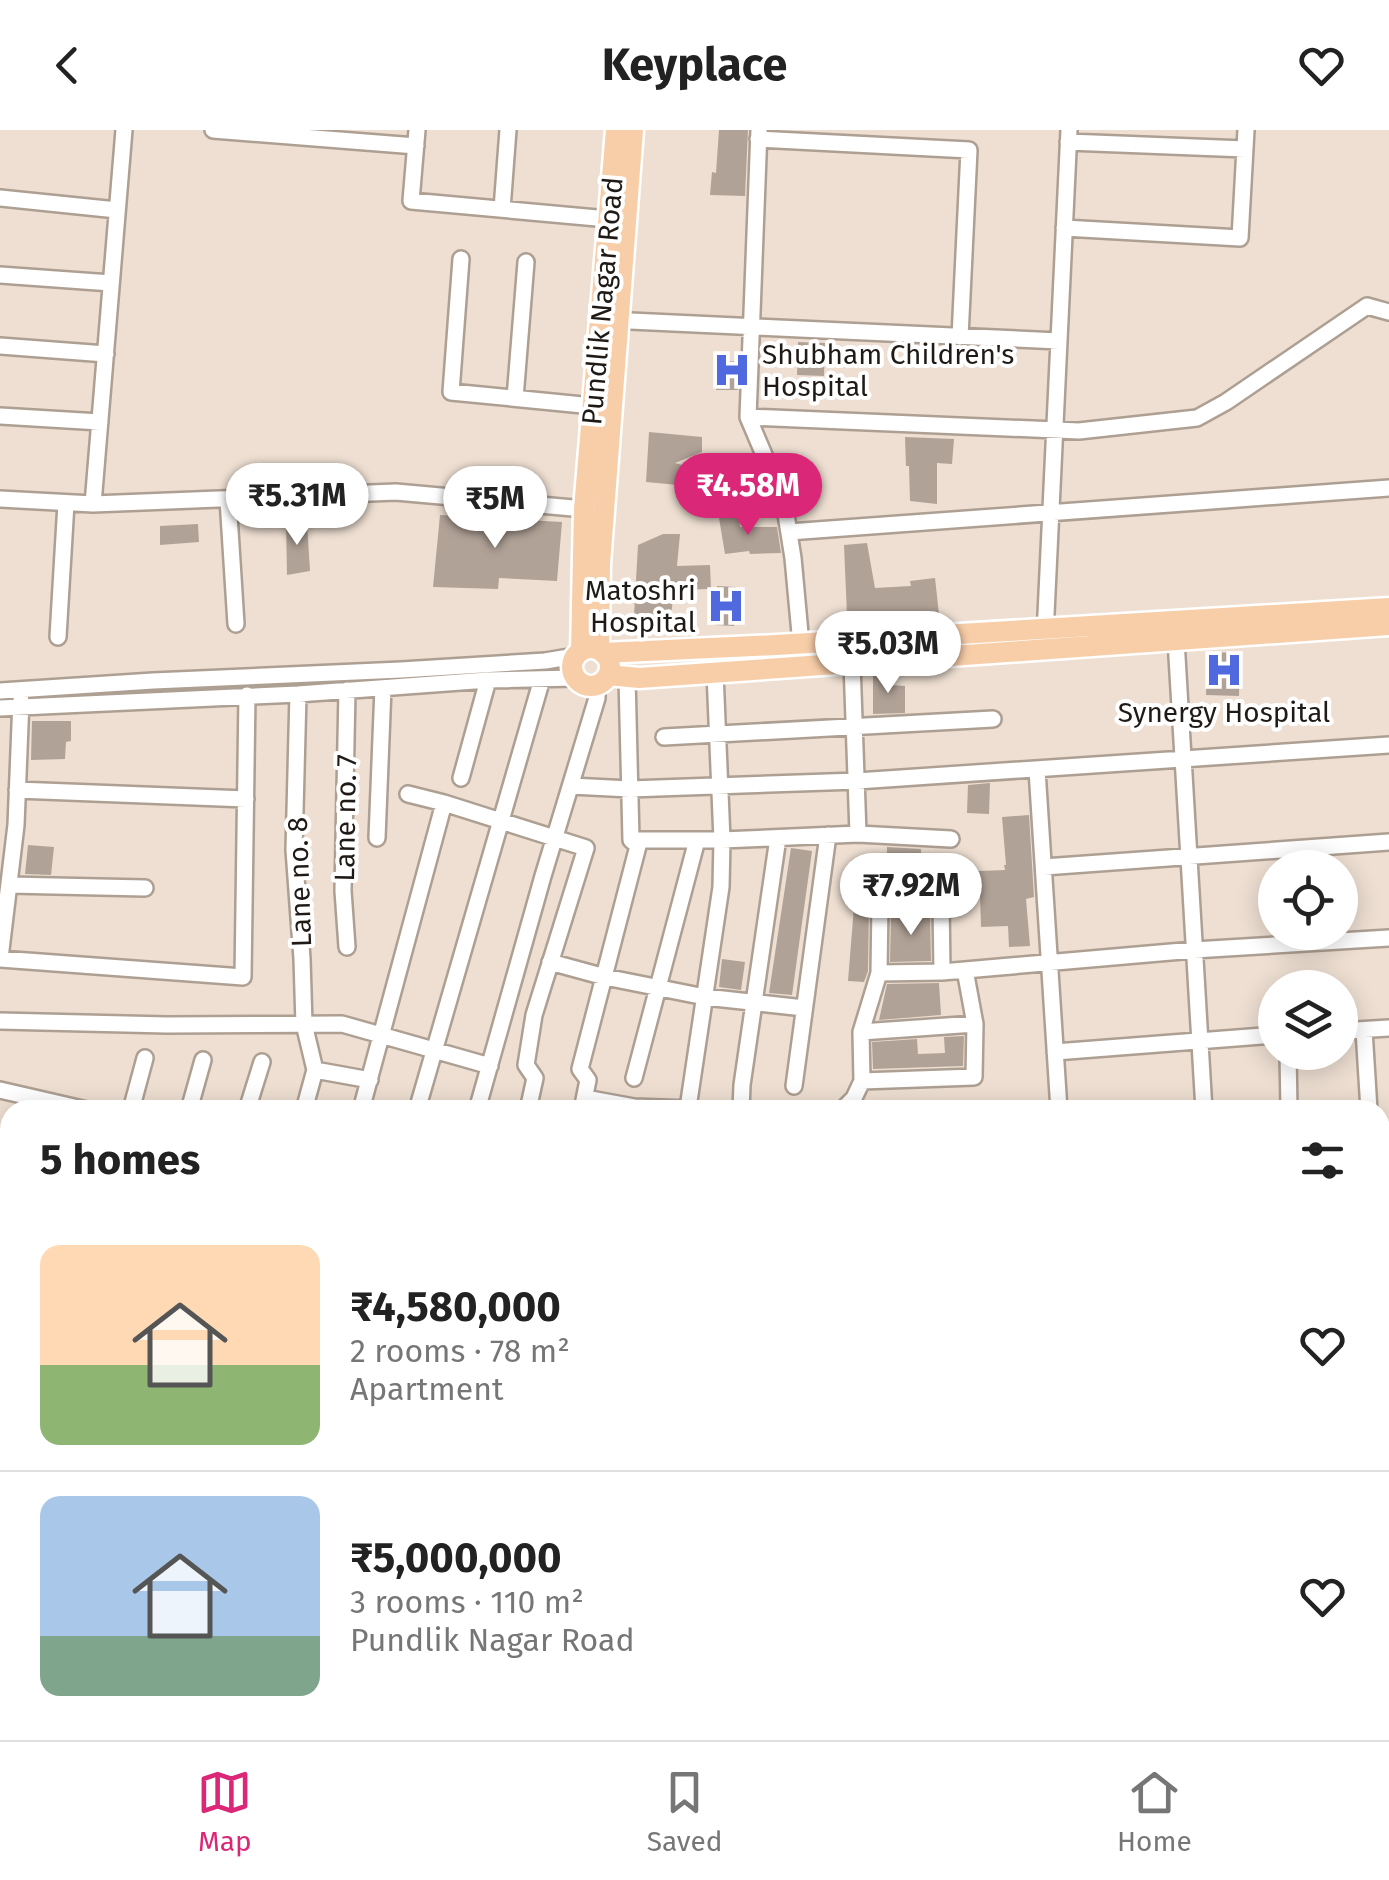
<!DOCTYPE html>
<html lang="en">
<head>
<meta charset="utf-8">
<style>
  body { margin:0; font-family:"Fira Sans",sans-serif; background:#f6f6f6; color:#222; height:100vh; display:flex; flex-direction:column; font-size:38px; white-space:nowrap }
  * { box-sizing:border-box; margin:0 }
  p { font-size:32px; color:#767676 }
  .icon { flex:none; width:55px; height:55px; fill:none; stroke:currentColor; stroke-width:2; stroke-linecap:round; stroke-linejoin:round }
  .map { position:relative; flex:1; overflow:hidden }
  .drawer { position:absolute; left:0px; top:970px; width:1390px; height:640px; display:flex; flex-direction:column; background:#fff; border-radius:30px 30px 0 0; box-shadow:0 5px 25px #0003 }
  .drawer>* { flex:none }
  .fabs { position:absolute; left:1258px; top:720px; display:grid; gap:20px }
  .fabs a { display:grid; place-items:center; width:100px; height:100px; border-radius:50%; background:#fff; box-shadow:0 5px 25px #0003; font-size:50px }
  .price { position:absolute; translate:-50% -85px; padding:0 22px; border-radius:35px; background:#fff; color:#222; font-size:32px; line-height:65px; filter:drop-shadow(0 2px 5px #0008) }
  .price::after { content:''; position:absolute; left:50%; top:60px; width:30px; height:22px; margin-left:-15px; background:inherit; clip-path:polygon(0 0,100% 0,50% 100%) }
  .price.selected { background:#db2777; color:#fff }
  ul { padding:0; list-style:none }
  li { display:flex; align-items:center; gap:30px; height:250px; padding:0 40px }
  li+li { border-top:2px solid #e0e0e0 }
  li span { display:grid; place-items:center; flex:none; width:280px; height:200px; border-radius:20px; color:#555 }
  li>.icon { margin-inline-start:auto }
  span .icon { width:120px; height:120px; fill:#fffc; stroke-width:1 }
  li b { font-size:42px }
  h2 { display:flex; justify-content:space-between; align-items:center; height:120px; padding:0 40px; font-size:42px }
  header { display:flex; justify-content:space-between; align-items:center; height:130px; padding:0 40px; background:#fff; font-size:45px; font-weight:700 }
  .tabs { display:flex; justify-content:space-around; align-items:center; height:140px; border-top:2px solid #e0e0e0; background:#fff; font-size:28px; color:#767676 }
  .tabs a { display:grid; justify-items:center; gap:5px }
  .tabs .selected { color:#db2777 }
  .map>svg:first-child { display:block }
  .building { fill:#b1a297 }
  .lines { fill:none; stroke-linecap:round; stroke-linejoin:round }
  .minor-casing { stroke:#ae9f93; stroke-width:20 }
  .major-casing { stroke:#fff; stroke-width:25 }
  .minor { stroke:#fff; stroke-width:15 }
  .major { stroke:#f8cea9; stroke-width:20 }
  .labels { text-anchor:middle; stroke-width:8; stroke-linejoin:round; paint-order:stroke }
  .street-label { font-size:28px; fill:#201a16; stroke:#fff }
  .poi-label { font-size:28px; fill:#201a16; stroke:#fff; text-anchor:start }
</style>
</head>
<body>
<header><svg class="icon" aria-label="back" viewBox="0 0 24 24"><path d="M15 5l-7 7 7 7"/></svg>Keyplace<svg class="icon" aria-label="heart" viewBox="0 0 24 24"><path d="M12 20l-8-8c-3-5 5-10 8-4 3-6 11-1 8 4z"/></svg></header>
<div class="map">
<svg width="1389" height="1610" viewBox="0 0 1389 1610">
  <rect width="100%" height="100%" fill="#eedfd2"/>
  <path class="building" d="M719 0H748L745 66 710 65 712 42 716 43Z
    M798 212 825 213 824 246 797 245Z
    M717 231H739L738 260H716Z
    M649 302 702 307V322L675 333 702 340 700 357 646 352Z
    M905 307 954 309 952 334 937 333V374L910 371 909 336H906Z
    M440 385 562 392 557 451 499 448 498 459 433 457Z
    M739 386 740 397H777L781 423 750 424 749 421 725 424 719 388Z
    M300 391 301 393H307L310 441 287 445 286 392Z
    M198 394 199 412 160 415V396Z
    M663 404H680L677 436 710 435 711 459 674 460 669 504 633 503 638 415Z
    M867 413 875 458 911 456 910 451 935 448 939 484 914 487V484L880 487 879 484 847 486 844 415Z
    M717 456 736 457 734 496 715 495Z
    M1207 522 1240 523 1239 566 1206 565Z
    M890 544V555L905 556V583L873 584V545Z
    M32 591H71V611L66 612 65 629 31 630Z
    M990 653 989 684 967 683 968 655Z
    M1029 685 1034 767 1026 769 1030 816 1009 817 1008 796 981 797 980 764 952 765 951 742 1005 740 1004 735H1006L1002 687Z
    M28 715 54 717 51 745 25 744Z
    M887 717 921 719 923 760 880 762 871 767 869 773 868 841 864 852 848 851 858 727 887 730Z
    M791 718 812 721 792 865 769 863Z
    M930 783 931 831 890 832 891 784Z
    M722 829 745 832 741 860 719 857Z
    M939 853 941 885 879 890 887 854Z
    M964 906 963 936 873 939 872 912 917 909 918 924 945 923 944 907Z"/>
  <g class="lines">
    <g class="minor-casing">
      <path id="minor" d="M213 0 416 16
        M417 0 411 71 608 89
        M759 0 748 287 784 372 793 428 803 536
        M758 9 969 20 960 207
        M1068 12 1245 19
        M0 68 117 80
        M502 79 508 0
        M1064 98 1240 108 1246 0
        M461 129 451 262 593 276
        M0 145 111 153
        M609 190 1059 211
        M0 216 106 224
        M515 268 526 132
        M0 286 100 292
        M748 287 1079 301 1197 288 1226 272 1367 176 1389 182
        M0 369 93 374 396 362 595 380
        M228 369 236 494
        M93 374 124 0
        M789 402 1389 358
        M1045 505 1069 0
        M58 507 66 373
        M1176 510 1204 980
        M852 533 858 704
        M347 560 343 761 347 817
        M0 561 153 551 401 540 545 531 575 526
        M298 564 294 720 302 829 304 894 315 940 304 980
        M0 578 298 564 488 550 575 548
        M664 607 993 589
        M1037 640 1059 980
        M461 648 488 550
        M571 656 630 659 857 651 1389 615
        M17 660 246 669
        M444 673 586 718 534 885 526 935 535 948 528 980
        M377 708 383 558
        M631 710H722L858 704 951 709
        M1044 737 1389 712
        M9 755 145 758
        M0 828 16 695 21 570
        M0 829 243 847 247 565
        M550 832 605 847 705 867 804 878
        M879 843 942 842 1194 820 1389 808
        M0 891 167 895 342 894 490 936
        M1364 900 1369 980
        M1340 901 1389 898
        M861 902 975 894
        M1055 922 1275 905
        M1288 922 1289 980
        M315 940 370 950
        M634 948 697 710
        M862 951 974 947 975 894 965 840
        M794 956 828 705
        M0 960 87 980
        M585 968 634 977 718 980
        M688 978 721 757 722 710 715 543
        M131 980 145 928
        M189 980 203 930
        M247 980 262 932
        M361 980 444 673 408 664
        M417 980 542 549
        M477 980 543 746 597 568V555
        M582 980 588 950 580 939 638 716 631 710 627 547
        M741 980 742 955 778 708
        M842 980 854 968 862 951 861 902 879 843 880 773 941 771 942 842
        M1380 1034 1389 1027
        M0 1053 10 1009
        M1380 1100 1389 1102
        M0 1102 10 1103
        M0 1209 10 1210
        M1380 1271 1389 1273
        M0 1296 10 1295
        M1380 1342 1389 1344
        M0 1354 10 1353
        M0 1423 10 1422
        M0 1489 10 1485
        M0 1570 10 1571
        M926 1600 955 1610
        M121 1610 122 1600
        M198 1610 200 1600
        M293 1610 294 1600
        M372 1610 373 1600
        M510 1610 511 1600
        M586 1610 587 1600
        M673 1610 674 1600
        M761 1610 763 1600
        M841 1610 842 1600
        M970 1610 974 1600
        M1200 1610 1205 1600
        M1320 1610 1322 1600
        M1382 1610 1389 1571"/>
    </g>
    <g class="major-casing">
      <path id="major" d="M572 537a19 19 0 1 1 38 0a19 19 0 1 1-38 0Z
        M599 520 600 434 633 0
        M581 521 584 379 616 0
        M603 523 776 515 1389 478
        M608 545 639 548 1389 495"/>
    </g>
    <use href="#minor" class="minor"/>
    <use href="#major" class="major"/>
  </g>
  <defs>
    <g id="hospital-bare" transform="scale(3)"><path d="M-5-5h3v3.5h4V-5h3V5h-3V1.5h-4V5h-3Z" fill="#5169de" stroke="#fff" stroke-width="2.5" paint-order="stroke"/></g>
  </defs>
  <g fill-rule="evenodd">
    <use href="#hospital-bare" x="732" y="240"/>
    <use href="#hospital-bare" x="726" y="476"/>
    <use href="#hospital-bare" x="1224" y="540"/>
  </g>
  <g class="labels">
    <g class="street-label">
      <text transform="translate(602 171) rotate(-85)" y="10">Pundlik Nagar Road</text>
      <text transform="translate(345 688) rotate(-89)" y="10">Lane no. 7</text>
      <text transform="translate(299 752) rotate(-92)" y="10">Lane no. 8</text>
    </g>
    <g class="poi-label">
      <text x="762" y="234">Shubham Children's<tspan x="762" dy="32">Hospital</tspan></text>
      <text x="696" y="470" text-anchor="end">Matoshri<tspan x="696" dy="32">Hospital</tspan></text>
      <text x="1224" y="592" text-anchor="middle">Synergy Hospital</text>
    </g>
  </g>
</svg>
<div class="fabs">
<a><svg class="icon" aria-label="locate" viewBox="0 0 24 24"><circle cx="12" cy="12" r="6"/><path d="M12 2v4M12 18v4M2 12h4M18 12h4"/></svg></a>
<a><svg class="icon" aria-label="layers" viewBox="0 0 24 24"><path d="M12 4l9 5-9 5-9-5zM3 14l9 5 9-5"/></svg></a>
</div>
<b class="price selected" style="left:748px;top:408px">₹4.58M</b>
<b class="price" style="left:297px;top:418px">₹5.31M</b>
<b class="price" style="left:495px;top:421px">₹5M</b>
<b class="price" style="left:888px;top:566px">₹5.03M</b>
<b class="price" style="left:911px;top:808px">₹7.92M</b>
<section class="drawer">
<h2>5 homes<svg class="icon" aria-label="filters" viewBox="0 0 24 24"><path d="M4 7h16M4 17h16"/><circle cx="9" cy="7" r="2"/><circle cx="15" cy="17" r="2"/></svg></h2>
<ul>
<li><span style="background:linear-gradient(#ffd9b3 60%,#8fb573 0)"><svg class="icon" aria-label="home" viewBox="0 0 24 24"><path d="M3 11l9-7 9 7M6 9v11h12V9"/></svg></span><div><b>₹4,580,000</b><p>2 rooms · 78 m²</p><p>Apartment</p></div><svg class="icon" aria-label="heart" viewBox="0 0 24 24"><path d="M12 20l-8-8c-3-5 5-10 8-4 3-6 11-1 8 4z"/></svg></li>
<li><span style="background:linear-gradient(#a9c7e8 70%,#7fa58c 0)"><svg class="icon" aria-label="home" viewBox="0 0 24 24"><path d="M3 11l9-7 9 7M6 9v11h12V9"/></svg></span><div><b>₹5,000,000</b><p>3 rooms · 110 m²</p><p>Pundlik Nagar Road</p></div><svg class="icon" aria-label="heart" viewBox="0 0 24 24"><path d="M12 20l-8-8c-3-5 5-10 8-4 3-6 11-1 8 4z"/></svg></li>
</ul>
</section>
</div>
<nav class="tabs">
<a class="selected"><svg class="icon" aria-label="map" viewBox="0 0 24 24"><path d="M3 6l6-2 6 2 6-2v14l-6 2-6-2-6 2zM9 4v14M15 6v14"/></svg>Map</a>
<a><svg class="icon" aria-label="saved" viewBox="0 0 24 24"><path d="M7 4h10v16l-5-4-5 4z"/></svg>Saved</a>
<a><svg class="icon" aria-label="home" viewBox="0 0 24 24"><path d="M3 11l9-7 9 7M6 9v11h12V9"/></svg>Home</a>
</nav>
</body>
</html>
